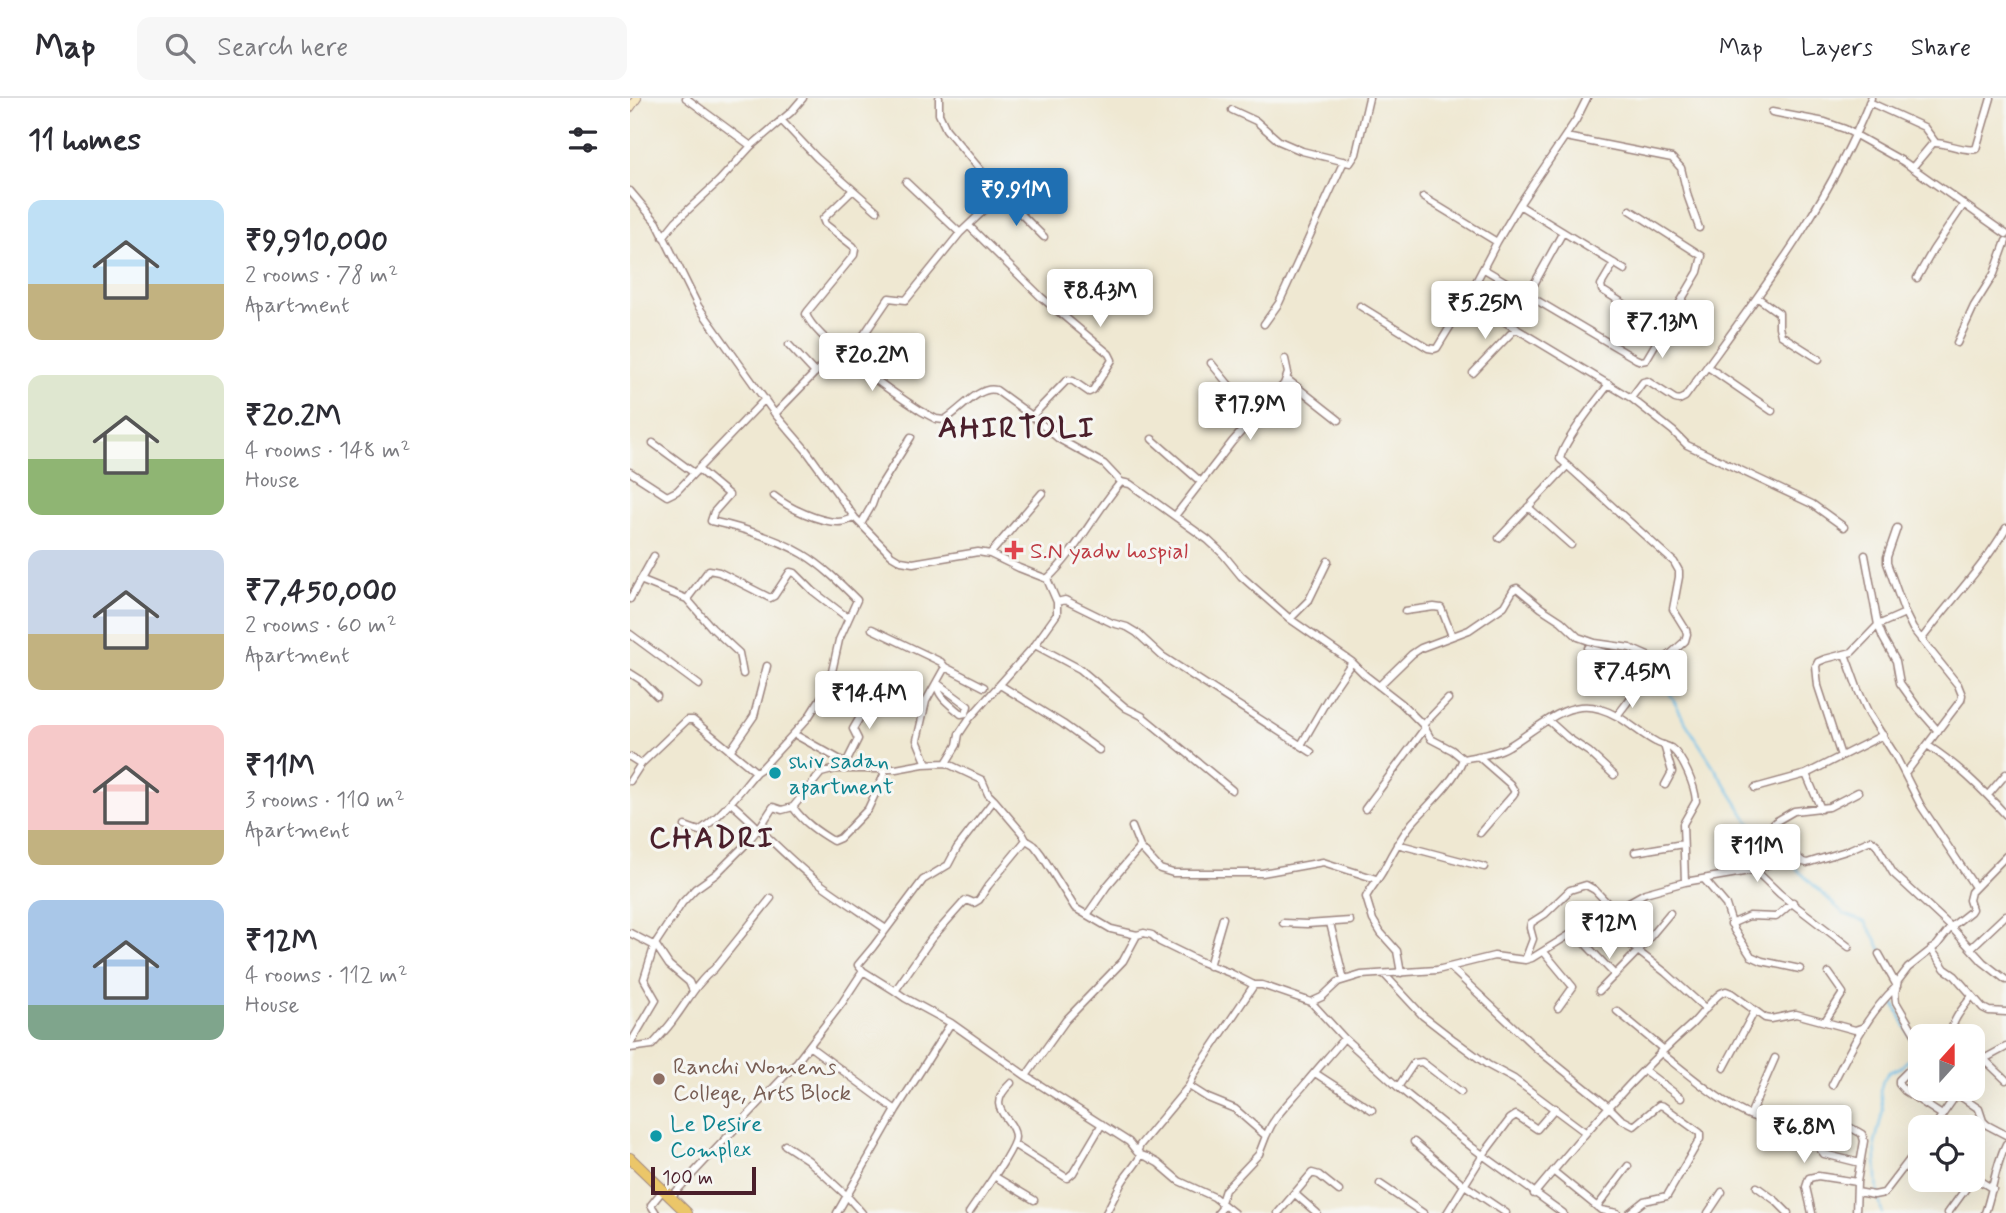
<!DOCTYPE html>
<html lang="en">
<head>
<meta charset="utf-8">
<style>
  body { margin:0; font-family:Mynerve,sans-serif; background:#f7f7f7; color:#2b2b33; height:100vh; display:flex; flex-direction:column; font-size:26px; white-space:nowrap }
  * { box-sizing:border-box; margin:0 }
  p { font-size:23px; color:#7c7c81 }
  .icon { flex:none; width:38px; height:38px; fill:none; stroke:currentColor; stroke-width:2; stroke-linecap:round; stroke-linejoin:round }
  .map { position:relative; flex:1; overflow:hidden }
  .sheet { display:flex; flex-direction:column; background:#fff; width:630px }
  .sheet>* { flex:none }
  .needle { width:46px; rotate:21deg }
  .tools { position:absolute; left:1278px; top:926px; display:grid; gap:14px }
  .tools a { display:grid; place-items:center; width:77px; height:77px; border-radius:14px; background:#fff; box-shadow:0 7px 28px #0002; font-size:35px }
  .scale { position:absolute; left:21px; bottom:18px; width:105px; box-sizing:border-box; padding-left:7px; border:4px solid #4a1f2b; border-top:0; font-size:19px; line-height:24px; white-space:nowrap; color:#4a1f2b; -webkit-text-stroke:5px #f6f6f2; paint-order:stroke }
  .price { position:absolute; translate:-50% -60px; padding:0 16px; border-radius:7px; background:#fff; color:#222; font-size:23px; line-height:46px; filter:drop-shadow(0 2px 4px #0008) }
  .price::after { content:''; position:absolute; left:50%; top:42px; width:21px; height:16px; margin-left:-10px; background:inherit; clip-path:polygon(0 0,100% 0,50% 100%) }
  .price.current { background:#1f6fb2; color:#fff }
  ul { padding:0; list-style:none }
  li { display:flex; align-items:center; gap:21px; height:175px; padding:0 28px }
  li span { display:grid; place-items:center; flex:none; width:196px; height:140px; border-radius:14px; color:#555 }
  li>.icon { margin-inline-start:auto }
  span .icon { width:84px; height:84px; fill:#fffc; stroke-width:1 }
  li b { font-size:30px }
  h2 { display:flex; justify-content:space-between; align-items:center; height:84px; padding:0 28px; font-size:30px }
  header { display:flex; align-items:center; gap:42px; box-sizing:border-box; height:98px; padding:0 35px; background:#fff; border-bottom:2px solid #e1e1e2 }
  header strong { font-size:33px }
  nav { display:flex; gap:38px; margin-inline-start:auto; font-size:24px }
  .search { width:490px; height:63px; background:#f7f7f7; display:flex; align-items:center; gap:18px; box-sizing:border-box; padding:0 24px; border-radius:14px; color:#7c7c81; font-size:26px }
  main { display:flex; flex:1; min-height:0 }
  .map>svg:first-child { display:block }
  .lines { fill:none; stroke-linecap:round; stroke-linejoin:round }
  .stream { stroke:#71c1ec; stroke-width:2 }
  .minor-casing { stroke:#9c847e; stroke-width:9 }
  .secondary-casing { stroke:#9c847e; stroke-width:10 }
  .primary-casing { stroke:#9c847e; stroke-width:12 }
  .minor { stroke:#fff; stroke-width:6 }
  .secondary { stroke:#f7e8c3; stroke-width:8 }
  .primary { stroke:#ebc669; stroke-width:10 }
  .health-dot { fill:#e0444e; stroke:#f6f6f2; stroke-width:2.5 }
  .culture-dot { fill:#0f9aa8; stroke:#f6f6f2; stroke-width:2.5 }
  .education-dot { fill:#8d6e63; stroke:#f6f6f2; stroke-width:2.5 }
  .labels { text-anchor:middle; stroke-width:6; stroke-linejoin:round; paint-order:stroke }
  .health-label { font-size:23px; fill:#be3a42; stroke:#f6f6f2; text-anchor:start }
  .culture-label { font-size:23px; fill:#0d838f; stroke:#f6f6f2; text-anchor:start }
  .education-label { font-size:23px; fill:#785e54; stroke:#f6f6f2; text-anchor:start }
  .district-label { font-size:30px; font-weight:bold; letter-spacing:2px; fill:#4a1f2b; stroke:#f6f6f2 }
</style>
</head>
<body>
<header>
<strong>Map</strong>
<div class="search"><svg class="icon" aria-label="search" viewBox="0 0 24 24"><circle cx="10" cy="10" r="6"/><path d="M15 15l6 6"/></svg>Search here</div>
<nav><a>Map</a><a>Layers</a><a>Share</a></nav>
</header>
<main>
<section class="sheet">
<h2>11 homes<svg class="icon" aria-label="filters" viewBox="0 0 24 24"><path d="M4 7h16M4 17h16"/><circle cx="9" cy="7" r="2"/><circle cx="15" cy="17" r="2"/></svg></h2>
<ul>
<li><span style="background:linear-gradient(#bfe0f5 60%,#c2b280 0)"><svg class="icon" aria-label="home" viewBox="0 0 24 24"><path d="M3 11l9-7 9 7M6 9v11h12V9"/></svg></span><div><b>₹9,910,000</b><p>2 rooms · 78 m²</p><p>Apartment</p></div></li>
<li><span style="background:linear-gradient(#dfe7d0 60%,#8fb573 0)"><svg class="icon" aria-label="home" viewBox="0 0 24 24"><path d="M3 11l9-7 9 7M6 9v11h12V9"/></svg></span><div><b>₹20.2M</b><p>4 rooms · 148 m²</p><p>House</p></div></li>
<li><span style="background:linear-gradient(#c9d6e8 60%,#c2b280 0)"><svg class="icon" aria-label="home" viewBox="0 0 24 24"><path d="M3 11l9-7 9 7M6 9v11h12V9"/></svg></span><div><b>₹7,450,000</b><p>2 rooms · 60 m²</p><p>Apartment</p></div></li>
<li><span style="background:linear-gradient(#f6c9c9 75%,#c2b280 0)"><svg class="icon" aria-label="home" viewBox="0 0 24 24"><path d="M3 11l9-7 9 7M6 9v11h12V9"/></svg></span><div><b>₹11M</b><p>3 rooms · 110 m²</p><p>Apartment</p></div></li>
<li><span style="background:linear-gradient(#a9c7e8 75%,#7fa58c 0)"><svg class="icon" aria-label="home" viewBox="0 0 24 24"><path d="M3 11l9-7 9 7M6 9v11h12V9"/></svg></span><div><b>₹12M</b><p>4 rooms · 112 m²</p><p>House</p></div></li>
</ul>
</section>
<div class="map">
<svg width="1376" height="1115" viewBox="0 0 1376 1115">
  <rect width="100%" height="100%" fill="#f6f6f2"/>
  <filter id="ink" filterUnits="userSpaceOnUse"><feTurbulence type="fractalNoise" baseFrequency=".0143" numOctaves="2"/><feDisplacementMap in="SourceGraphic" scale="14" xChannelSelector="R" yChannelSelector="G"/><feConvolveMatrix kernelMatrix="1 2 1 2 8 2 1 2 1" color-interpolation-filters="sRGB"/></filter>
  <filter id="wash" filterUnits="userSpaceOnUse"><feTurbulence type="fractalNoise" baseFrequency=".00686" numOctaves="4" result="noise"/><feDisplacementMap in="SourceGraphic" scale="28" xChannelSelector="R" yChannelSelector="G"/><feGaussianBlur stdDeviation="1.57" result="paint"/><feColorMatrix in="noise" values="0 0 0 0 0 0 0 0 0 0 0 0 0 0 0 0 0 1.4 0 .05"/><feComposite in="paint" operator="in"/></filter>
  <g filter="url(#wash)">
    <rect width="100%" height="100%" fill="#efe8d2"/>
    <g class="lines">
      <path class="stream" d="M989 554 1022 571 1039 594 1054 622 1121 727 1147 740 1155 760 1214 816 1235 824 1245 839 1257 864
        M1252 1115 1248 1096 1245 1045 1253 1012 1250 994 1253 982 1259 974 1271 969 1285 955V947L1263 904"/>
    </g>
  </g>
  <g filter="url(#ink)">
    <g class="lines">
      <g class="minor-casing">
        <path id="minor" d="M56 0 121 48
          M1239 4 1294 29 1305 44
          M602 12 626 23 649 43 672 53 720 65 726 56 739 0
          M1142 14 1195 24 1215 31 1274 64 1376 136
          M151 22 187 60 247 113
          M936 39 1042 60 1051 70 1058 99 1069 130
          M1282 70 1303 45C1317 44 1332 54 1346 51L1361 0
          M276 84 330 135
          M223 92 193 121 195 126 223 148 225 151 224 157 178 213 176 216C185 241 266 297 291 313L306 321 314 322C329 314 349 287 366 292L402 318 429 341 474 366 491 384
          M0 93 27 125 68 208 145 316 176 352 225 420 261 457 271 463 283 465 348 454 360 456 389 470 417 481 427 504
          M370 96 379 88H383L395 102V105L388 111V113L414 139
          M793 99 867 144
          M889 107 995 172
          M339 128 411 199 479 256 482 262 463 292 459 294 443 283 437 282 402 318
          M33 139 46 123 89 83 121 48 161 14 173 0
          M984 165 971 187 972 192 1034 231
          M854 171 1006 261 1011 263 1016 262 1068 174 1072 158 1000 112
          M1287 180 1303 152 1334 106
          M898 197 933 134
          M1128 200 1149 215V229L1151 237 1189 261
          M837 201 1001 300 1043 333 1057 347 1182 406 1214 429
          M730 208 798 250 804 251 807 250 837 201 867 144 889 107 946 22 957 0
          M634 226 649 205 714 63
          M1327 245 1344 208 1364 176 1376 143
          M159 247 185 275
          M218 260 259 200 276 202 330 135 369 98V94L316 31 309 16V0
          M581 265 599 287 628 314
          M1078 269 1142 313
          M843 275 886 230
          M657 281 709 322
          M1001 300 1013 284 1017 283 1045 301 1049 302 1055 299C1126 200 1195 115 1241 0
          M145 316 207 252
          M522 341 571 384
          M23 345 64 375
          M69 372 99 397 84 414 81 423C112 430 146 440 173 456 193 468 210 485 227 502L209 542 199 587 178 620 132 670 126 674
          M0 374 37 398 47 393 135 301
          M144 398C159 410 189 424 208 424 214 424 220 421 225 420
          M898 409 941 447
          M545 418 602 344 654 286 658 275 655 261
          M231 426 242 407 247 393 281 339
          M1267 430 1257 459V465L1275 515 1283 531 1328 587 1332 597 1331 602 1275 676
          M869 440 937 368
          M360 456 412 395
          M1235 457 1248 527 1253 540 1266 563 1270 585 1288 610 1308 633
          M417 481C447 453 465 414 491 384L500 386 578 442 593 456 611 478 660 521 722 564 735 577 771 605 793 627 801 641 822 652 833 661C824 684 799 706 782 725 771 739 762 755 754 771 749 781 741 789 736 799L743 822 751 835 767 853 771 875
          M10 482 57 501 82 530 109 555 113 576
          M0 501 24 458
          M57 501 79 472 89 474 140 500 144 498 160 474 165 475 183 493 218 520
          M775 513 804 509 811 510 822 538
          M660 521 679 502 698 463
          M242 531 311 564 315 569
          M0 536 69 587
          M1291 542C1319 504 1352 471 1376 430
          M405 547 427 516V504L435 502 482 525 497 529 507 535 532 558 681 654
          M958 550C978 556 1001 560 1015 576 1013 586 994 608 987 618
          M1215 556 1228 592 1239 616 1265 657 1291 708 1345 789
          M0 575 11 582 27 598
          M307 585 338 608 336 615 331 616C321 607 307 599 307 585Z
          M370 587 433 626 469 652
          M749 588 782 556 791 550 839 532 874 508 884 491 887 490 911 510 931 523 948 539 965 545 1000 550 1027 562 1036 560 1055 543 1057 536 1056 532 1043 511 1049 479V473L1044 464 930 361C933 344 967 302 979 286
          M918 622 938 640 959 654 984 677
          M793 627 818 601
          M164 636 216 665
          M671 647 701 595 722 564
          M1034 647 1042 674 1035 687
          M1297 647C1327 666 1352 691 1376 717
          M100 653 124 618 137 568
          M848 658 880 686 885 694 883 697 850 735
          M1211 658 1188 588 1186 568 1188 564 1195 561 1222 554 1248 527 1275 515
          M0 659 11 666 0 683
          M833 661C847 658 866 656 879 648 907 632 935 600 970 611 992 617 1007 634 1026 644 1031 647 1036 647 1041 650 1053 659 1065 688 1066 703L1053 726 1055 784
          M316 665 327 647 329 636 339 621 405 547 450 571 496 610 512 618 602 692
          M11 666 57 622H63L126 674C108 695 92 718 69 733L55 728
          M297 666 287 642 296 603 315 569 354 589
          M213 671 228 641 223 631 250 585
          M1176 676 1191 711
          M1125 690 1176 676 1253 637
          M1358 697 1376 676
          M101 705C130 730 155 758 185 782 208 799 233 815 256 831
          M163 709C173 724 188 734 203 743L210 740 238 711 254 677V674L251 672
          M735 711 795 630
          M767 746 854 769
          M510 749 530 771 543 775H632L693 764 746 781
          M1005 754 1053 746
          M1165 756 1145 732 1143 726 1145 724 1164 713 1199 709 1228 694
          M1125 772 1150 796 1219 849
          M1074 781 1096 807 1104 832 1121 858 1132 863 1170 871
          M457 817 477 788 510 749 502 729
          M972 819 1015 795 1055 784 1125 772 1164 756 1173 764 1177 765 1216 753 1241 742 1246 746 1263 775 1321 829 1353 864 1376 882
          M653 825 677 826 720 823
          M700 825 714 882
          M1101 826 1119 818 1146 819 1163 804
          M944 834 985 877
          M0 835 21 846H25L14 881 26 902 0 946
          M507 837 481 831 445 810 411 756 404 747 396 742 358 788 349 802 344 805 337 802 333 805 301 841 265 893 275 900 321 925 396 978 436 922 493 863 507 837 514 835 522 837 530 844 569 863 600 875 624 887H632L681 904 714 940 768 989 843 1050 933 1115
          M1341 850 1376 817
          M1301 851 1315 871 1325 878 1353 910 1359 913 1376 914
          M914 854 943 889 928 910
          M895 862 903 841 900 830 901 825 915 816 940 792 956 787 965 792 984 812
          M579 868 593 820
          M821 870 907 951 979 1009 991 1021 1004 1028 1029 1007 1033 1008 1070 1035V1041L1037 1098 1014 1103 999 1115
          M755 877 793 918 824 942 858 967 884 981 955 1034
          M63 893 59 884 39 867 25 846 52 805 65 791 86 776 114 748 132 726 143 709 152 712 163 709 191 675 206 671H266L293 666 316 665 352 682 358 696 364 702
          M265 893 233 873 228 867 243 849 293 782 318 767 327 750 364 702 392 735 396 742
          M969 893 1009 852 1040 815
          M681 904 692 899 708 884 731 877 807 872 864 858 895 862 902 860 944 834 972 819 995 843 1036 875 1076 911
          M987 913 1033 951
          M1195 923 1213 895 1199 875
          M1320 938C1322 922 1333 910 1342 898
          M1290 947 1289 943 1266 904 1265 895 1268 883 1278 870 1307 847 1321 829 1340 814 1342 811 1339 802 1341 794 1376 758
          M179 948 266 1012
          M0 950 22 947C29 939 38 930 44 921 57 904 67 884 84 871L141 800
          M1290 950 1283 968 1269 982V986L1275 993 1312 1017
          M1030 954C1053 972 1101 1014 1128 1020 1144 1023 1161 1017 1176 1017 1191 1016 1219 1028 1232 1036L1234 1043 1227 1084 1226 1115
          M1342 956 1354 961 1376 949
          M1094 970 1124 914
          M1014 972 1051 1000
          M1342 973 1348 965 1354 961 1376 982
          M685 975 742 1012
          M396 978 499 1044 507 1054
          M1202 987C1220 952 1238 915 1267 888L1249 856
          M559 988 565 975 624 887
          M768 989 784 965 792 964 831 994
          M1327 996 1349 1011 1353 1023 1357 1027 1376 1037
          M1120 1017 1145 960
          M1155 1019 1180 1039 1194 1056 1230 1065
          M1304 1029 1331 990
          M636 1038C645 1016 661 1003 675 986 688 970 701 956 714 940
          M784 1044 833 1086 876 1115
          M383 1046 437 1080 443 1075 472 1026
          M155 1047 178 1062 217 1098 232 1115
          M511 1057 517 1059 528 1065 549 1083 584 1099 604 1115
          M923 1073 971 1112 987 1115
          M364 1078 404 1102
          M1342 1078 1363 1091
          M750 1086 793 1115
          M1127 1089 1146 1103 1158 1115
          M1227 1094 1244 1097 1254 1095 1290 1048
          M665 1096 687 1115
          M904 1096C954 1036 1004 977 1062 926 1072 916 1080 903 1091 895L1096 893 1101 895 1135 920 1141 921 1166 916 1225 932 1234 929
          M40 1100 163 969 212 905 233 873
          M967 1109 998 1068
          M26 1115 21 1107 33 1092
          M207 1115 266 1012 321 925
          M339 1115C348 1101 385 1052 385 1039 385 1019 352 1012 381 985
          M476 1115C481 1106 485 1097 490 1088 495 1077 505 1069 511 1057L507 1054 510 1047 559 988 578 1000 605 1011 636 1038 629 1056 595 1092 591 1104 592 1110 588 1115
          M648 1115 682 1075 689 1077 709 1093
          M817 1115 853 1057 880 1021 886 1017 907 1031 925 1010
          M1078 1115 1092 1094
          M1182 1115 1176 1089 1179 1080 1188 1078 1227 1084
          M1318 1115 1342 1082
          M1355 1115C1363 1092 1365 1068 1376 1046"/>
      </g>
      <g class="secondary-casing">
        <path id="secondary" d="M0 10 7 0"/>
      </g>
      <g class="primary-casing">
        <path id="primary" d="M0 1060 57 1115"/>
      </g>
      <use href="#minor" class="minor"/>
      <use href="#secondary" class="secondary"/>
      <use href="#primary" class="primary"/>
    </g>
  </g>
  <path class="health-dot" d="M380.5 441.5h7v7h7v7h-7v7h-7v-7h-7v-7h7z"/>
  <g class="culture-dot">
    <circle cx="145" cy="675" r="7"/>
    <circle cx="26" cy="1038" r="7"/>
  </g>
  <circle class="education-dot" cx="29" cy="981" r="7"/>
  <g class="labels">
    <g class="health-label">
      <text x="400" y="460">S.N yadw hospial</text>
    </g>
    <g class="culture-label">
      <text x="159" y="670">shiv sadan<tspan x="159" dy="26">apartment</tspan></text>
      <text x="40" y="1033">Le Desire<tspan x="40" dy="26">Complex</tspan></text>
    </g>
    <g class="education-label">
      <text x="43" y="976">Ranchi Womens<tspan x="43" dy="26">College, Arts Block</tspan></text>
    </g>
    <g class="district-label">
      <text x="387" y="339">AHIRTOLI</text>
      <text x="82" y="749">CHADRI</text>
    </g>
  </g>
</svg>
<div class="tools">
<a><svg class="needle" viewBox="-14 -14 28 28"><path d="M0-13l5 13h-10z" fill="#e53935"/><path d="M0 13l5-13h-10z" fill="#7c7c81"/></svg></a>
<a><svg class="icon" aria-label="locate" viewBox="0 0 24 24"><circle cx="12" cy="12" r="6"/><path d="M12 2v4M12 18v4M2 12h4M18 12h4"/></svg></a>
</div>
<div class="scale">100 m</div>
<b class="price current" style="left:386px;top:130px">₹9.91M</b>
<b class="price" style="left:470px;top:231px">₹8.43M</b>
<b class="price" style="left:855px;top:243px">₹5.25M</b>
<b class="price" style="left:1032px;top:262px">₹7.13M</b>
<b class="price" style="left:242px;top:295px">₹20.2M</b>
<b class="price" style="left:620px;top:344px">₹17.9M</b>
<b class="price" style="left:1002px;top:612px">₹7.45M</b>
<b class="price" style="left:239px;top:633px">₹14.4M</b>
<b class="price" style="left:1127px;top:786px">₹11M</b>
<b class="price" style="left:979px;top:863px">₹12M</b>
<b class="price" style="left:1174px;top:1067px">₹6.8M</b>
</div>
</main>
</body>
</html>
